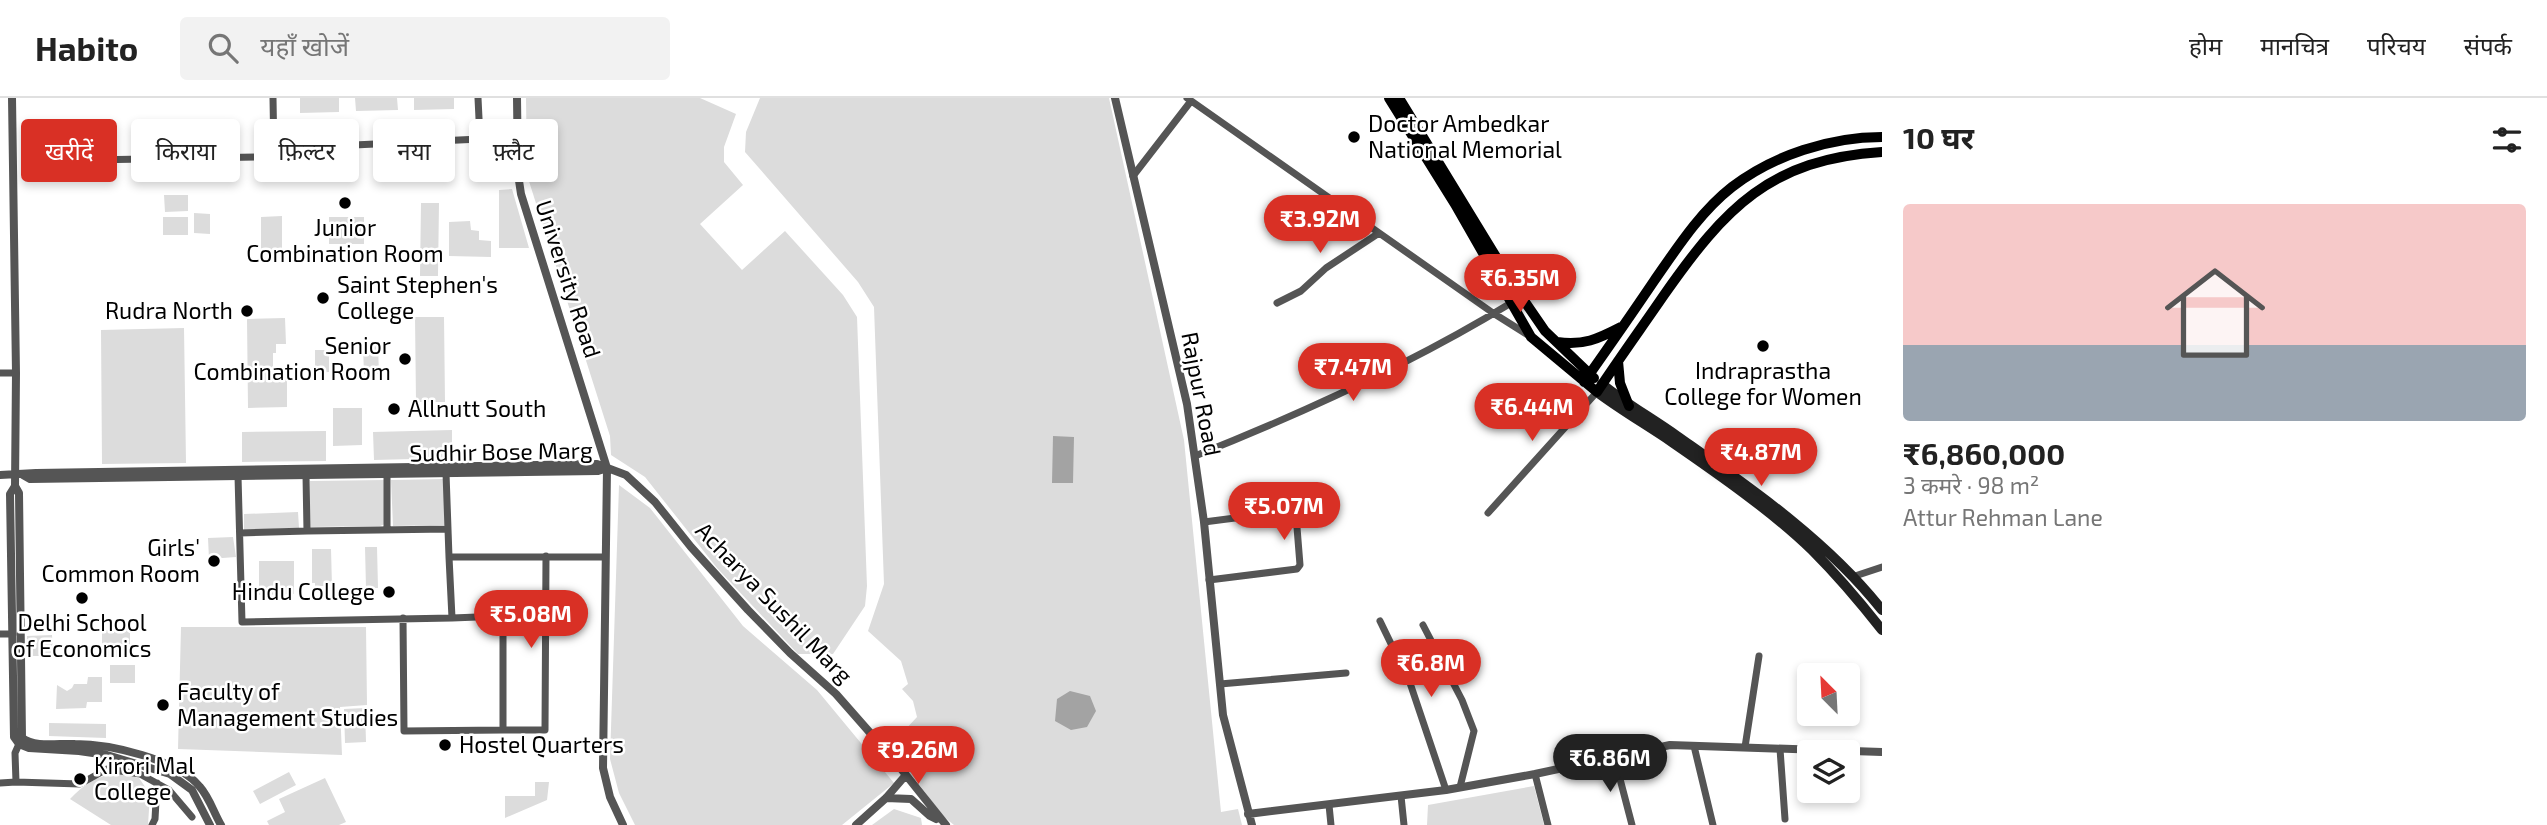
<!DOCTYPE html>
<html lang="hi">
<head>
<meta charset="utf-8">
<style>
  body { margin:0; font-family:"Exo 2","Noto Sans Devanagari",sans-serif; background:#f2f2f2; color:#222; height:100vh; display:flex; flex-direction:column; font-size:26px; white-space:nowrap }
  * { box-sizing:border-box; margin:0 }
  p { font-size:23px; color:#767676 }
  .icon { flex:none; width:38px; height:38px; fill:none; stroke:currentColor; stroke-width:2; stroke-linecap:round; stroke-linejoin:round }
  .map { position:relative; flex:1; overflow:hidden }
  .panel { display:flex; flex-direction:column; background:#fff; width:665px }
  .panel>* { flex:none }
  .top-card { position:absolute; left:21px; top:21px; width:665px; height:63px; display:flex; gap:14px }
  .needle { width:46px; rotate:336deg }
  .controls { position:absolute; left:1797px; top:565px; display:grid; gap:14px }
  .controls a { display:grid; place-items:center; width:63px; height:63px; border-radius:7px; background:#fff; box-shadow:0 4px 10px #0003; font-size:35px }
  .price { position:absolute; translate:-50% -60px; padding:0 16px; border-radius:24px; background:#d93025; color:#fff; font-size:23px; line-height:46px; filter:drop-shadow(0 2px 4px #0008) }
  .price::after { content:''; position:absolute; left:50%; top:42px; width:21px; height:16px; margin-left:-10px; background:inherit; clip-path:polygon(0 0,100% 0,50% 100%) }
  .price.selected { background:#222; color:#fff }
  ul { padding:0; list-style:none }
  li { display:grid; align-content:center; gap:14px; height:371px; padding:0 21px }
  li span { display:grid; place-items:center; height:217px; border-radius:7px; color:#555 }
  li>.icon { margin-inline-start:auto }
  span .icon { width:126px; height:126px; fill:#fffc; stroke-width:1 }
  li b { font-size:30px }
  h2 { display:flex; justify-content:space-between; align-items:center; height:84px; padding:0 21px; font-size:30px }
  .chip { padding:0 24px; border-radius:7px; background:#fff; box-shadow:0 4px 10px #0003; font-size:24px; line-height:63px }
  .chip.selected { background:#d93025; color:#fff }
  header { display:flex; align-items:center; gap:42px; box-sizing:border-box; height:98px; padding:0 35px; background:#fff; border-bottom:2px solid #e0e0e0 }
  header strong { font-size:33px }
  nav { display:flex; gap:38px; margin-inline-start:auto; font-size:24px }
  .search { width:490px; height:63px; background:#f2f2f2; display:flex; align-items:center; gap:18px; box-sizing:border-box; padding:0 24px; border-radius:7px; color:#767676; font-size:26px }
  main { display:flex; flex:1; min-height:0 }
  .map>svg:first-child { display:block }
  .green { fill:#dcdcdc }
  .water { fill:#a3a3a3 }
  .lines { fill:none; stroke-linecap:round; stroke-linejoin:round }
  .minor { stroke:#555; stroke-width:7 }
  .tertiary { stroke:#555; stroke-width:8 }
  .secondary { stroke:#222; stroke-width:10 }
  .primary { stroke:#000; stroke-width:10 }
  .poi-dot { fill:#000; stroke:#fff; stroke-width:2.5 }
  .labels { text-anchor:middle; stroke-width:5; stroke-linejoin:round; paint-order:stroke }
  .poi-label { font-size:23px; fill:#000; stroke:#fff; text-anchor:start }
  .street-label { font-size:23px; fill:#000; stroke:#fff }
</style>
</head>
<body>
<header>
<strong>Habito</strong>
<div class="search"><svg class="icon" aria-label="search" viewBox="0 0 24 24"><circle cx="10" cy="10" r="6"/><path d="M15 15l6 6"/></svg>यहाँ खोजें</div>
<nav><a>होम</a><a>मानचित्र</a><a>परिचय</a><a>संपर्क</a></nav>
</header>
<main>
<div class="map">
<svg width="1882" height="727" viewBox="0 0 1882 727">
  <rect width="100%" height="100%" fill="#fff"/>
  <path class="green" d="M300 0H339V14L300 15Z
    M355 0H397L398 12 356 13Z
    M414 0H454V11L414 12Z
    M526 0H700L736 16 724 49V64L743 87 700 126 742 172 785 133 843 197 857 219 867 488 865 508 833 556H798L717 470 645 379 611 357 610 338 527 77Z
    M760 0H1109L1184 342 1221 714 1238 711 1242 727H954L943 718 890 648 917 619 913 603 902 591 908 586 901 563 868 533 884 486 874 209 858 184 745 54 746 34Z
    M512 91 529 150H499V92Z
    M164 97H188V113L165 114Z
    M421 105H439L438 178H420Z
    M194 115 210 116V136L194 135Z
    M282 118V154H261V119Z
    M163 119H188V137H163Z
    M329 119H364V146H329Z
    M470 123 471 132 479 133V142L491 143V159L449 158V124Z
    M415 219H444L445 304H416Z
    M285 220 286 246H276V255H273V270H278V280H287V309L248 310 247 221Z
    M184 230 186 365 102 366 101 232Z
    M363 248H378L379 276H364Z
    M315 252H329V274L315 275Z
    M333 310H362V347L333 348Z
    M452 332V360L374 362 373 334Z
    M326 333V363L242 364V334Z
    M444 381 445 427 393 428 391 382Z
    M385 382V426L380 428 310 429V383Z
    M619 387 650 410 743 528 817 592 894 685 842 727H635L619 695 610 661Z
    M298 414 299 430 244 432V416Z
    M233 439 236 459 209 461 208 440Z
    M365 449H377L378 490H366Z
    M312 451H331L332 488H315V485H312Z
    M259 463H294V496L259 497Z
    M181 529H366L367 607 340 609 342 657 178 651Z
    M102 532H130V559H102Z
    M52 537 53 558H27V538Z
    M110 567H135V585H110Z
    M88 579H102V604H87L86 610 56 611 57 587 67 593 72 590 74 586H87Z
    M365 610 366 644 345 645 344 611Z
    M49 625 106 626V640L49 638Z
    M289 674 296 687 260 706 253 693Z
    M117 675 139 680 150 696 148 727H111L70 701C84 686 97 678 117 675Z
    M325 680 346 724 339 727H269L267 723 285 714 279 701Z
    M535 684H549L547 702 505 720V698H535Z
    M1534 688 1544 727H1427L1428 707Z
    M894 711 921 720 922 727H872Z"/>
  <path class="water" d="M1053 338 1074 339 1073 385H1052Z
    M1070 593 1090 598 1096 613 1087 629 1071 632 1055 623 1057 601Z"/>
  <g class="lines">
    <path class="minor" d="M273 0 274 59
      M1187 0 1493 215 1528 237
      M34 63 312 58 333 48 480 41 478 0
      M1133 78 1191 3
      M1277 205 1301 193 1326 170 1379 135
      M0 275H16
      M1195 358C1303 315 1411 266 1511 205
      M446 375 449 459H605
      M387 376V432
      M306 377 307 433 448 431
      M238 378 242 524 452 520
      M1488 415 1597 294
      M1204 424 1290 413 1296 417 1300 467 1297 471 1209 482
      M240 435 307 433
      M1852 479 1882 469
      M403 520 404 633 503 632V518L452 520 449 459
      M1380 523 1410 585 1446 692
      M1423 527 1462 602 1474 633 1460 689
      M0 536H13
      M1220 586 1346 575
      M503 632H545L546 458
      M19 646 15 655 16 684 80 686 107 671 140 676 169 692 192 719
      M1694 648 1713 727
      M1745 649 1759 558
      M1780 651 1785 721
      M1614 658 1632 727
      M1535 676 1548 727
      M0 685 16 684
      M1401 698 1404 727
      M1329 707 1331 727
      M152 727 155 721 157 685"/>
    <path class="tertiary" d="M12 0 16 275 15 388 10 396 14 639 19 646 29 650 79 653 107 657 170 676 192 692 210 727
      M517 0 518 76 521 96 607 370 603 670 610 699 623 727
      M1115 0 1187 306 1204 424 1223 617 1252 727
      M0 377 36 375 597 366 626 377 655 404 691 449 748 512 790 555 836 596 894 662 946 727
      M23 377 30 381 598 373 607 370
      M15 388 19 395 22 640C35 650 59 645 75 646 109 646 178 661 200 689 209 699 214 715 221 727
      M886 700 911 701 930 718 936 721
      M1248 716 1446 692 1535 676 1670 647 1882 654
      M856 727 886 700 905 678"/>
    <path class="secondary" d="M1602 286C1626 306 1652 320 1677 338 1749 389 1827 442 1882 512
      M1597 294C1621 312 1647 327 1672 344 1717 375 1773 414 1812 452 1837 477 1860 504 1882 532"/>
    <path class="primary" d="M1389 0 1455 106 1531 239 1597 294C1619 261 1642 229 1664 197 1725 110 1770 61 1882 54
      M1399 0 1512 185 1545 233 1594 280
      M1557 244C1583 248 1598 241 1621 229
      M1618 263 1620 285 1629 308
      M1584 284C1608 250 1631 217 1654 183 1677 150 1700 114 1732 89 1774 57 1830 39 1882 39"/>
  </g>
  <g class="poi-dot">
    <circle cx="1354" cy="39" r="7"/>
    <circle cx="345" cy="105" r="7"/>
    <circle cx="323" cy="200" r="7"/>
    <circle cx="247" cy="213" r="7"/>
    <circle cx="1763" cy="248" r="7"/>
    <circle cx="405" cy="261" r="7"/>
    <circle cx="394" cy="311" r="7"/>
    <circle cx="214" cy="463" r="7"/>
    <circle cx="389" cy="494" r="7"/>
    <circle cx="82" cy="500" r="7"/>
    <circle cx="163" cy="607" r="7"/>
    <circle cx="445" cy="647" r="7"/>
    <circle cx="80" cy="681" r="7"/>
  </g>
  <g class="labels">
    <g class="poi-label">
      <text x="1368" y="34">Doctor Ambedkar<tspan x="1368" dy="26">National Memorial</tspan></text>
      <text x="345" y="138" text-anchor="middle">Junior<tspan x="345" dy="26">Combination Room</tspan></text>
      <text x="337" y="195">Saint Stephen's<tspan x="337" dy="26">College</tspan></text>
      <text x="233" y="221" text-anchor="end">Rudra North</text>
      <text x="391" y="256" text-anchor="end">Senior<tspan x="391" dy="26">Combination Room</tspan></text>
      <text x="1763" y="281" text-anchor="middle">Indraprastha<tspan x="1763" dy="26">College for Women</tspan></text>
      <text x="408" y="319">Allnutt South</text>
      <text x="200" y="458" text-anchor="end">Girls'<tspan x="200" dy="26">Common Room</tspan></text>
      <text x="375" y="502" text-anchor="end">Hindu College</text>
      <text x="82" y="533" text-anchor="middle">Delhi School<tspan x="82" dy="26">of Economics</tspan></text>
      <text x="177" y="602">Faculty of<tspan x="177" dy="26">Management Studies</tspan></text>
      <text x="459" y="655">Hostel Quarters</text>
      <text x="94" y="676">Kirori Mal<tspan x="94" dy="26">College</tspan></text>
    </g>
    <g class="street-label">
      <text transform="translate(568 181) rotate(72)" y="8">University Road</text>
      <text transform="translate(1201 296) rotate(79)" y="8">Rajpur Road</text>
      <text transform="translate(501 354) rotate(-1)" y="8">Sudhir Bose Marg</text>
      <text transform="translate(774 505) rotate(46)" y="8">Acharya Sushil Marg</text>
    </g>
  </g>
</svg>
<div class="controls">
<a><svg class="needle" viewBox="-14 -14 28 28"><path d="M0-13l5 13h-10z" fill="#e53935"/><path d="M0 13l5-13h-10z" fill="#767676"/></svg></a>
<a><svg class="icon" aria-label="layers" viewBox="0 0 24 24"><path d="M12 4l9 5-9 5-9-5zM3 14l9 5 9-5"/></svg></a>
</div>
<b class="price" style="left:1320px;top:157px">₹3.92M</b>
<b class="price" style="left:1520px;top:216px">₹6.35M</b>
<b class="price" style="left:1353px;top:305px">₹7.47M</b>
<b class="price" style="left:1532px;top:345px">₹6.44M</b>
<b class="price" style="left:1761px;top:390px">₹4.87M</b>
<b class="price" style="left:1284px;top:444px">₹5.07M</b>
<b class="price" style="left:531px;top:552px">₹5.08M</b>
<b class="price" style="left:1431px;top:601px">₹6.8M</b>
<b class="price" style="left:918px;top:688px">₹9.26M</b>
<b class="price selected" style="left:1610px;top:696px">₹6.86M</b>
<div class="top-card">
<a class="chip selected">खरीदें</a>
<a class="chip">किराया</a>
<a class="chip">फ़िल्टर</a>
<a class="chip">नया</a>
<a class="chip">फ़्लैट</a>
</div>
</div>
<section class="panel">
<h2>10 घर<svg class="icon" aria-label="filters" viewBox="0 0 24 24"><path d="M4 7h16M4 17h16"/><circle cx="9" cy="7" r="2"/><circle cx="15" cy="17" r="2"/></svg></h2>
<ul>
<li><span style="background:linear-gradient(#f6c9c9 65%,#9aa5b1 0)"><svg class="icon" aria-label="home" viewBox="0 0 24 24"><path d="M3 11l9-7 9 7M6 9v11h12V9"/></svg></span><div><b>₹6,860,000</b><p>3 कमरे · 98 m²</p><p>Attur Rehman Lane</p></div></li>
</ul>
</section>
</main>
</body>
</html>
